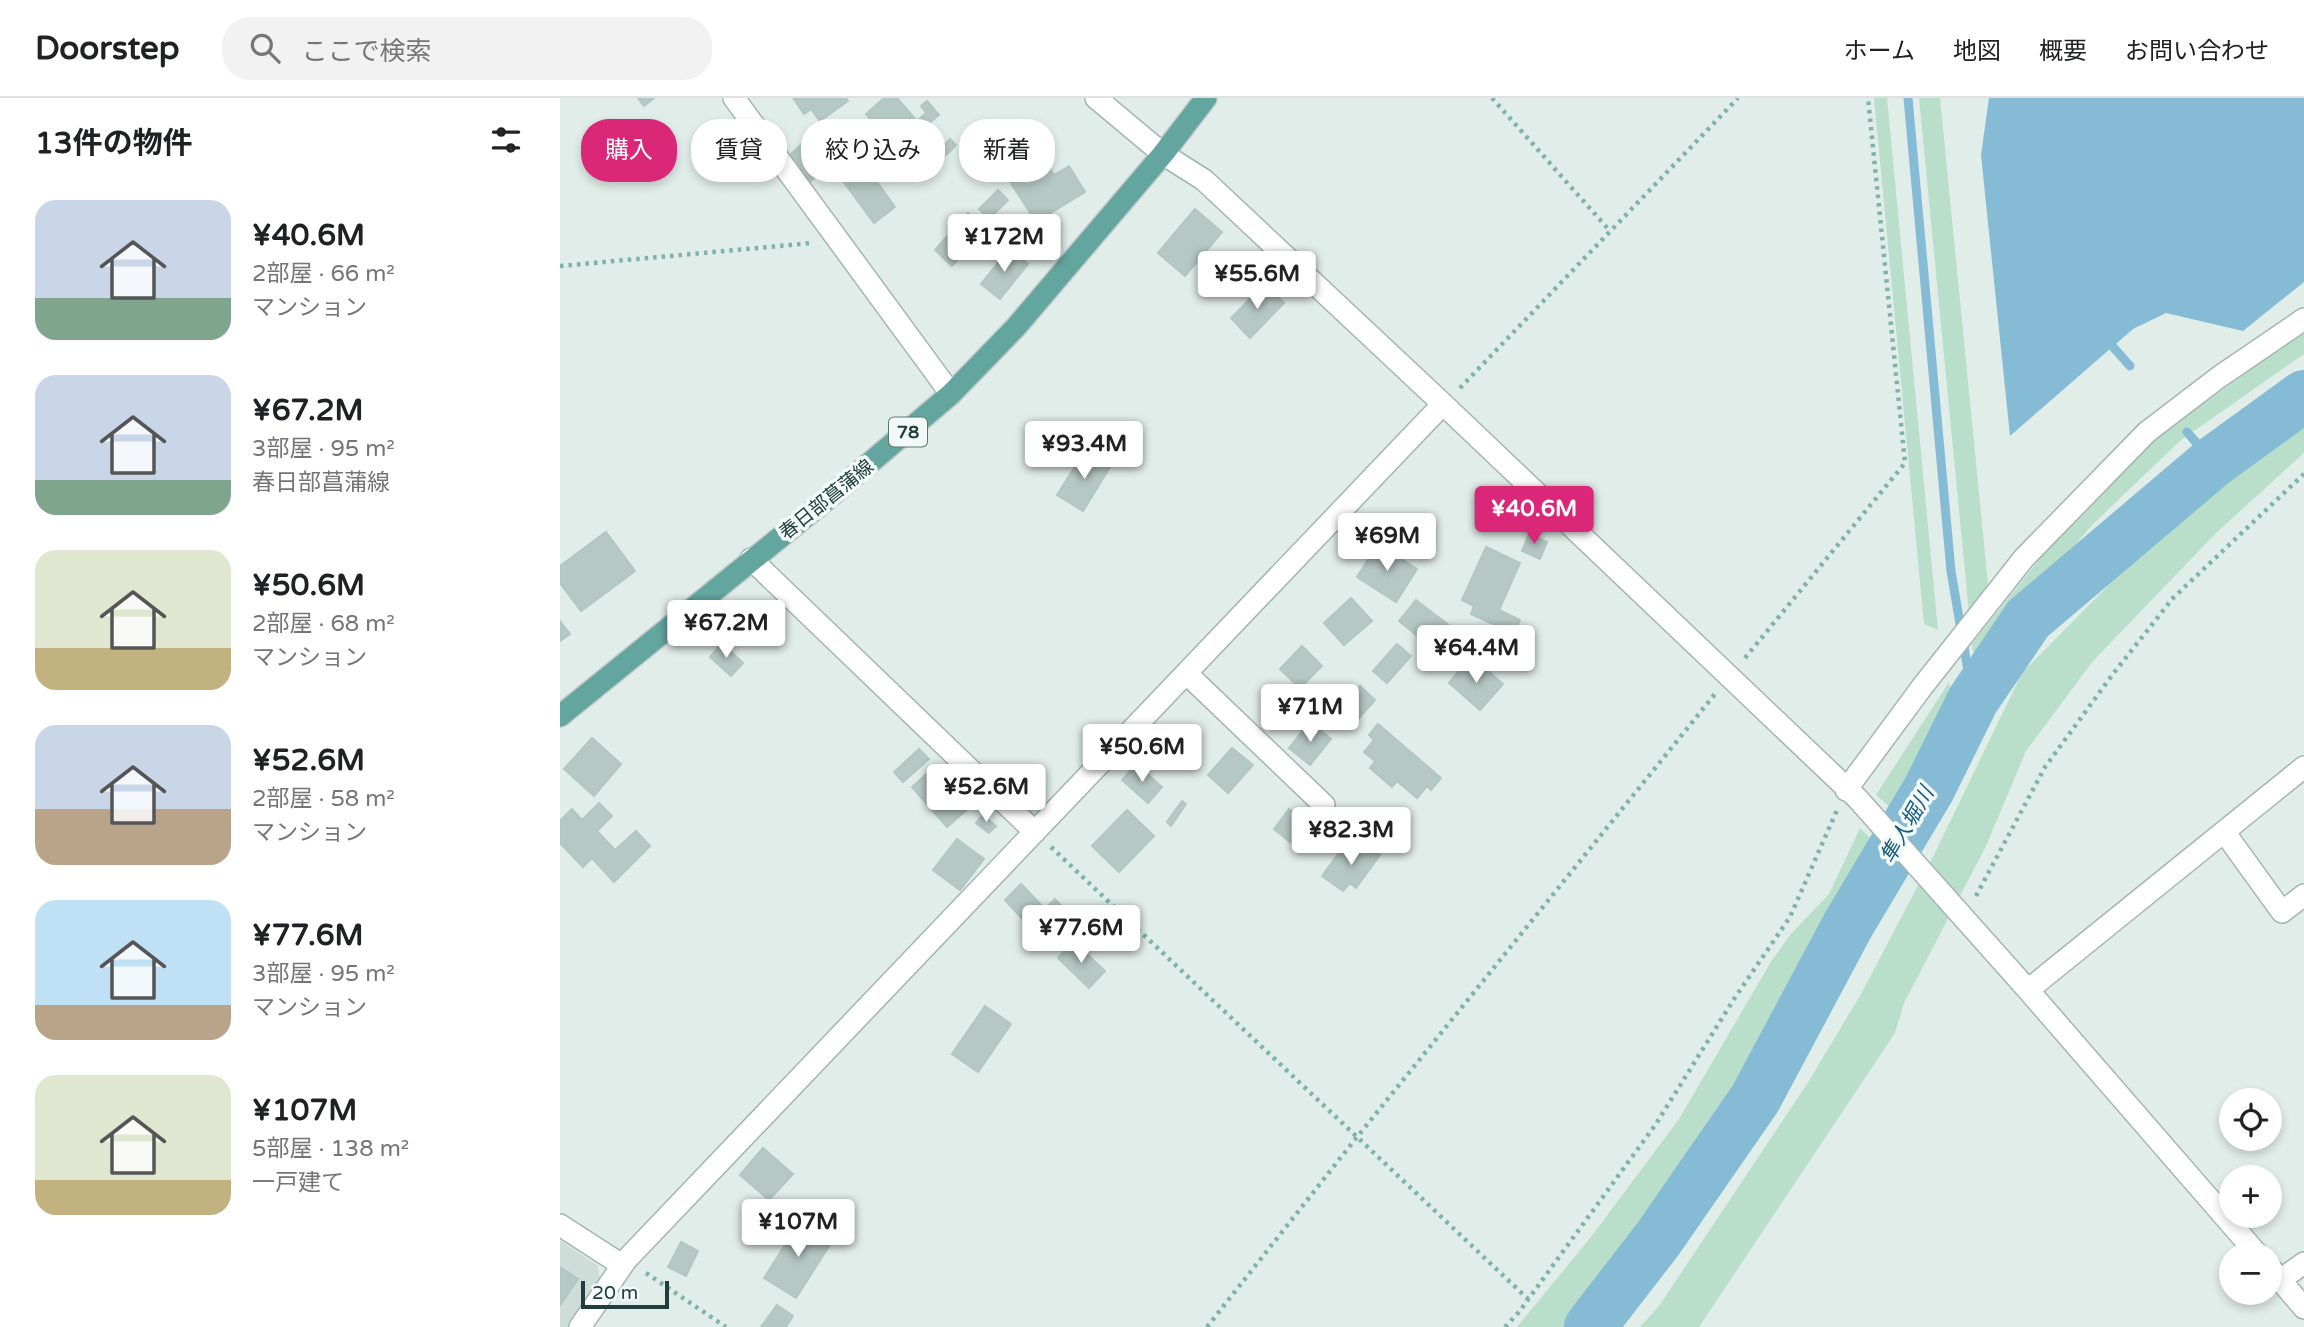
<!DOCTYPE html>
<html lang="ja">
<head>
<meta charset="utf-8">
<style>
  body { margin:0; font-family:"Varela Round","Noto Sans JP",sans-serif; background:#f2f2f2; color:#202124; height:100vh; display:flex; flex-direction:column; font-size:26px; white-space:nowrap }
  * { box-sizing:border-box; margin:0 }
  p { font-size:23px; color:#757577 }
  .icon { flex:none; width:38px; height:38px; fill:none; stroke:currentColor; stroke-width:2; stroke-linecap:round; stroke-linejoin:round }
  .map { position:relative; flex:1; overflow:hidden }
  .drawer { display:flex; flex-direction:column; background:#fff; width:560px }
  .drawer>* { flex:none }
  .top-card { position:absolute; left:21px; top:21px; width:665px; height:63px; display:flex; gap:14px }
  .buttons { position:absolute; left:1659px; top:990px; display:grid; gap:14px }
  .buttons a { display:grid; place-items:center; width:63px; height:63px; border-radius:50%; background:#fff; box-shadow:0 4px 10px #0003; font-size:35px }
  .scale { position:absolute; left:21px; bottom:18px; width:88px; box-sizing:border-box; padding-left:7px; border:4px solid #203e3b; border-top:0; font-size:19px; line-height:24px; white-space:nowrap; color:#203e3b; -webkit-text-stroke:5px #f2f9f7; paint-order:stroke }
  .price { position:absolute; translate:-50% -60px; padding:0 16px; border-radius:7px; background:#fff; color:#222; font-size:23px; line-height:46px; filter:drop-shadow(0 2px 4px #0008) }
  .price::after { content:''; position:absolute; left:50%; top:42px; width:21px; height:16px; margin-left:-10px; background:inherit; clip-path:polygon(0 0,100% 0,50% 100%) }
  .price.selected { background:#db2777; color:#fff }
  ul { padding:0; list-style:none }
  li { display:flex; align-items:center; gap:21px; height:175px; padding:0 35px }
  li span { display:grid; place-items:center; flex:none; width:196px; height:140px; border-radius:21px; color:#555 }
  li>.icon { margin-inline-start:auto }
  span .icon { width:84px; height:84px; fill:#fffc; stroke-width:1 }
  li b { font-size:30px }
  h2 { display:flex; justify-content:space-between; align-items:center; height:84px; padding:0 35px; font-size:30px }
  .pill { padding:0 24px; border-radius:28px; background:#fff; box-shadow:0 4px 10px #0003; font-size:24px; line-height:63px }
  .pill.selected { background:#db2777; color:#fff }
  header { display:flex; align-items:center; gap:42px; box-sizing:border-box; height:98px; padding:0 35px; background:#fff; border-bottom:2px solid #e0e0e0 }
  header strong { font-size:33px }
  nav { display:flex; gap:38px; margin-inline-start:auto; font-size:24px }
  .search { width:490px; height:63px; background:#f2f2f2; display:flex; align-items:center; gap:18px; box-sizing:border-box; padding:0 24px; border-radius:28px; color:#757577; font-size:26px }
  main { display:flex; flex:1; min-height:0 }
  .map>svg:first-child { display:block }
  .built { fill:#cfddd9 }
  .green { fill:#b9dfca }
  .water { fill:#86bbd5 }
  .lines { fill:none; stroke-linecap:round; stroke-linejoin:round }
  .stream { stroke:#86bbd5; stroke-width:9 }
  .river { stroke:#86bbd5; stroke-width:52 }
  .building { fill:#b6c8c3; stroke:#b3c7c2; stroke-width:2 }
  .minor-casing { stroke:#a3b5b1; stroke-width:24 }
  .major-casing { stroke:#c1c9c8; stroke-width:24 }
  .path { stroke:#80b2ab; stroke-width:4.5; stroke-dasharray:3.5 5; stroke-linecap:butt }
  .minor { stroke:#fff; stroke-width:21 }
  .major { stroke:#63a59f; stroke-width:21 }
  .labels { text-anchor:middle; stroke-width:7; stroke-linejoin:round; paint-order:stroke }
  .shield { fill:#f2f9f7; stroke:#5f7673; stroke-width:2 }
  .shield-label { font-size:18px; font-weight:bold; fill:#203e3b }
  .street-label { font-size:19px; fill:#203e3b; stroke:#f2f9f7 }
  .water-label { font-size:21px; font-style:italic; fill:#175b7e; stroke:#f2f9f7 }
</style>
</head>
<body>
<header>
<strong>Doorstep</strong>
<div class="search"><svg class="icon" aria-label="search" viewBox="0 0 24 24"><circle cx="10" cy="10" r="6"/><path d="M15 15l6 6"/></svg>ここで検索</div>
<nav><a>ホーム</a><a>地図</a><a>概要</a><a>お問い合わせ</a></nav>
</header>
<main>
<section class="drawer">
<h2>13件の物件<svg class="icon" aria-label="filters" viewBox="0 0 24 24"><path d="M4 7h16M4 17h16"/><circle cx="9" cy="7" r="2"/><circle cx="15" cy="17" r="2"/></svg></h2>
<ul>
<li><span style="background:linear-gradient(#c9d6e8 70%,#7fa58c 0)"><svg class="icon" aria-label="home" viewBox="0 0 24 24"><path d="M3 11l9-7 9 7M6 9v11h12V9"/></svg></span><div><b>¥40.6M</b><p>2部屋 · 66 m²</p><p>マンション</p></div></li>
<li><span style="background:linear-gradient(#c9d6e8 75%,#7fa58c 0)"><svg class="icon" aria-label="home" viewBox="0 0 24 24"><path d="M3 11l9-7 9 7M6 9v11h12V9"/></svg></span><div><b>¥67.2M</b><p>3部屋 · 95 m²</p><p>春日部菖蒲線</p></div></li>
<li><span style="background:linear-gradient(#dfe7d0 70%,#c2b280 0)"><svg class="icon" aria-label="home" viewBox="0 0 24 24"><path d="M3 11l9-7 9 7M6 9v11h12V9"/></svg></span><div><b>¥50.6M</b><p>2部屋 · 68 m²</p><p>マンション</p></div></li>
<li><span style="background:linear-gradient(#c9d6e8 60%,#b9a48a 0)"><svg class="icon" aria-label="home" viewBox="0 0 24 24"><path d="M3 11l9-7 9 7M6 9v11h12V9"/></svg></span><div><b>¥52.6M</b><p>2部屋 · 58 m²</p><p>マンション</p></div></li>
<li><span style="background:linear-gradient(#bfe0f5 75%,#b9a48a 0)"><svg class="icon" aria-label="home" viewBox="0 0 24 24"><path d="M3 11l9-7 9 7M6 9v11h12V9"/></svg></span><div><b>¥77.6M</b><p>3部屋 · 95 m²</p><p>マンション</p></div></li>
<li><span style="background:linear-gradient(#dfe7d0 75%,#c2b280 0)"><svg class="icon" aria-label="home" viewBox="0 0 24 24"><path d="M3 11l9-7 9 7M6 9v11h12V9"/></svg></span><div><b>¥107M</b><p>5部屋 · 138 m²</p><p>一戸建て</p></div></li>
</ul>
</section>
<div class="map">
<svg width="1744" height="1229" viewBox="0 0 1744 1229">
  <rect width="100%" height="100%" fill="#e1ede9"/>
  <path class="built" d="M0 1142 38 1168 40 1182 8 1229H0Z"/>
  <path class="green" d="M1314 0H1327L1378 532 1364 526Z
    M1359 0H1380L1428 486 1409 515Z
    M1744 233V256L1621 342 1532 427 1455 518 1416 572 1412 546 1514 418 1586 347Z
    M1744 309V355L1657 434 1533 563 1466 653 1426 748 1344 905 1335 935 1139 1229H1080L1099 1208 1247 986 1301 896 1374 757 1462 575 1610 425Z
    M1389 584 1394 614 1337 715 1316 697Z
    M1300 730 1316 746 1191 969 1062 1156 1004 1229H957L1031 1139 1119 1021 1212 862 1230 837 1269 796Z"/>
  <path class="water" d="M1429 0H1744V184L1683 233 1606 215 1573 231 1450 338 1421 57Z"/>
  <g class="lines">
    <path class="stream" d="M1348 0 1391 473 1413 602
      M1546 241 1570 268
      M1627 334 1653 364"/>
    <path class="river" d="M1030 1229 1098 1141 1195 1001 1288 827 1369 691 1413 602 1468 521 1653 364 1744 298"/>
  </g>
  <path class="building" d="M78 0H94L84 8Z
    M233 0H286L288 3 260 23 251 11 244 16Z
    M324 0H337L357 23 366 15 361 8 367 3 379 17 343 47 352 58 339 70 328 58 336 52 306 16Z
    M254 34 269 50 258 60 266 68 251 83 228 59Z
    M390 41 396 47 374 69 368 63Z
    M484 61 494 77 509 68 525 94 476 124 449 82Z
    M305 67 335 109 314 125 283 83Z
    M438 92 448 102 429 121 419 111Z
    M635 111 662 134 625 178 598 155Z
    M408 115 425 130 392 168 375 152Z
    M449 151 468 166 440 201 421 186Z
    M705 186 724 205 690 240 671 220Z
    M525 353 550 369 523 413 497 397Z
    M46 434 75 473 21 513 0 485V468Z
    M969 436 987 444 980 461 962 453Z
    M818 446 857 471 836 504 797 479Z
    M926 449 960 465 939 512 960 522 954 536 911 516 914 508 902 502Z
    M791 500 812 523 784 547 764 525Z
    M856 502 891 529 874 551 839 523Z
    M0 523 10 536 0 543Z
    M162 545 183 565 171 578 150 559Z
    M837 546 851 558 827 585 813 573Z
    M742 548 762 568 740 590 720 571Z
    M889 553 898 559 890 572 881 567Z
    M904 567 914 575 921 567 943 586 920 612 889 585Z
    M800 588 815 602 791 629 767 607 781 593 788 600Z
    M750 624 771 641 750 667 729 650Z
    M818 626 881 680 871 692 867 688 857 700 837 683 832 689 810 670 815 663 804 654 814 642 809 637Z
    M32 640 61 666 34 698 4 671Z
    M672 650 693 667 668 695 648 677Z
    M359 651 369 661 343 684 334 674Z
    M576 666 602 689 588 705 562 682Z
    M374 669 409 710 387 729 352 689Z
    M622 703 626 706 611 728 607 724Z
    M39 705 52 718 37 733 55 752 76 733 90 748 54 784 32 760 23 769 0 745V723L12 711 22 722Z
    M729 711 755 730 739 751 714 731Z
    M567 712 594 738 559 774 532 748Z
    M423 717 436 728 429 735 416 725Z
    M397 741 424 761 400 792 373 772Z
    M801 743 820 757 796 790 790 785 783 793 762 778 781 752 789 759Z
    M461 786 485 811 495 801 517 825 490 851 445 802Z
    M513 843 545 873 529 890 498 860Z
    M425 908 451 926 418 974 392 956Z
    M203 1050 233 1076 209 1102 180 1077Z
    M241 1122 273 1142 236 1200 204 1180Z
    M121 1144 138 1153 126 1178 108 1169Z
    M0 1169 18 1181 0 1207Z
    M217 1207 233 1218 226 1229H201Z"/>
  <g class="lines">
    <g class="minor-casing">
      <path id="minor" d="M174 0 391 296
        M536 0 603 56 644 82 883 306 1297 700 1468 892 1698 1157
        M191 461 475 734
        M626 575 764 707
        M1286 692 1362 589 1464 460 1587 334 1659 279 1744 221
        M1665 735 1722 814 1744 797
        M1468 892 1744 669
        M0 1127 62 1167
        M1710 1170 1744 1210
        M1720 1182 1744 1165
        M20 1229 66 1162 883 306"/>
    </g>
    <g class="major-casing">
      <path id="major" d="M0 618 265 403 391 296 456 229 603 56 646 0"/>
    </g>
    <path class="path" d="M932 0 1050 133
      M0 168 252 145
      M900 290 1178 0
      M1185 560 1345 365 1308 0
      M491 749 968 1201
      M1416 798 1485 669 1553 576 1613 500 1744 376
      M86 1175 166 1229
      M647 1229 797 1039 1155 596
      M945 1229 959 1214 1096 1026 1174 901 1230 819 1277 712"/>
    <use href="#minor" class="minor"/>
    <use href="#major" class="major"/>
  </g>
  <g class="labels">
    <rect class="shield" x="329" y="319.5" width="38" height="29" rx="5"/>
    <g class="shield-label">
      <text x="348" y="340">78</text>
    </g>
    <g class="street-label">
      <text transform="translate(266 401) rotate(-39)" y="7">春日部菖蒲線</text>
    </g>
    <g class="water-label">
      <text transform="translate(1347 727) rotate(-60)" y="7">隼人堀川</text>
    </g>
  </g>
</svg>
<div class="buttons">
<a><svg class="icon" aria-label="locate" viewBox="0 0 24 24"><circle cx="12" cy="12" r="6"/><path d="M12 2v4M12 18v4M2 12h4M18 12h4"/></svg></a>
<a>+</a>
<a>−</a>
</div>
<div class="scale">20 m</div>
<b class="price" style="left:444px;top:176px">¥172M</b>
<b class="price" style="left:697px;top:213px">¥55.6M</b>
<b class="price" style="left:524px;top:383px">¥93.4M</b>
<b class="price selected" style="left:974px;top:448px">¥40.6M</b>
<b class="price" style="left:827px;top:475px">¥69M</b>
<b class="price" style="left:166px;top:562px">¥67.2M</b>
<b class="price" style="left:916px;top:587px">¥64.4M</b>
<b class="price" style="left:750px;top:646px">¥71M</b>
<b class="price" style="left:582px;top:686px">¥50.6M</b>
<b class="price" style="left:426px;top:726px">¥52.6M</b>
<b class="price" style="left:791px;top:769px">¥82.3M</b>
<b class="price" style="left:521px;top:867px">¥77.6M</b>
<b class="price" style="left:238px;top:1161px">¥107M</b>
<div class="top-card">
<a class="pill selected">購入</a>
<a class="pill">賃貸</a>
<a class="pill">絞り込み</a>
<a class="pill">新着</a>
</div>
</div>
</main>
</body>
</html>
